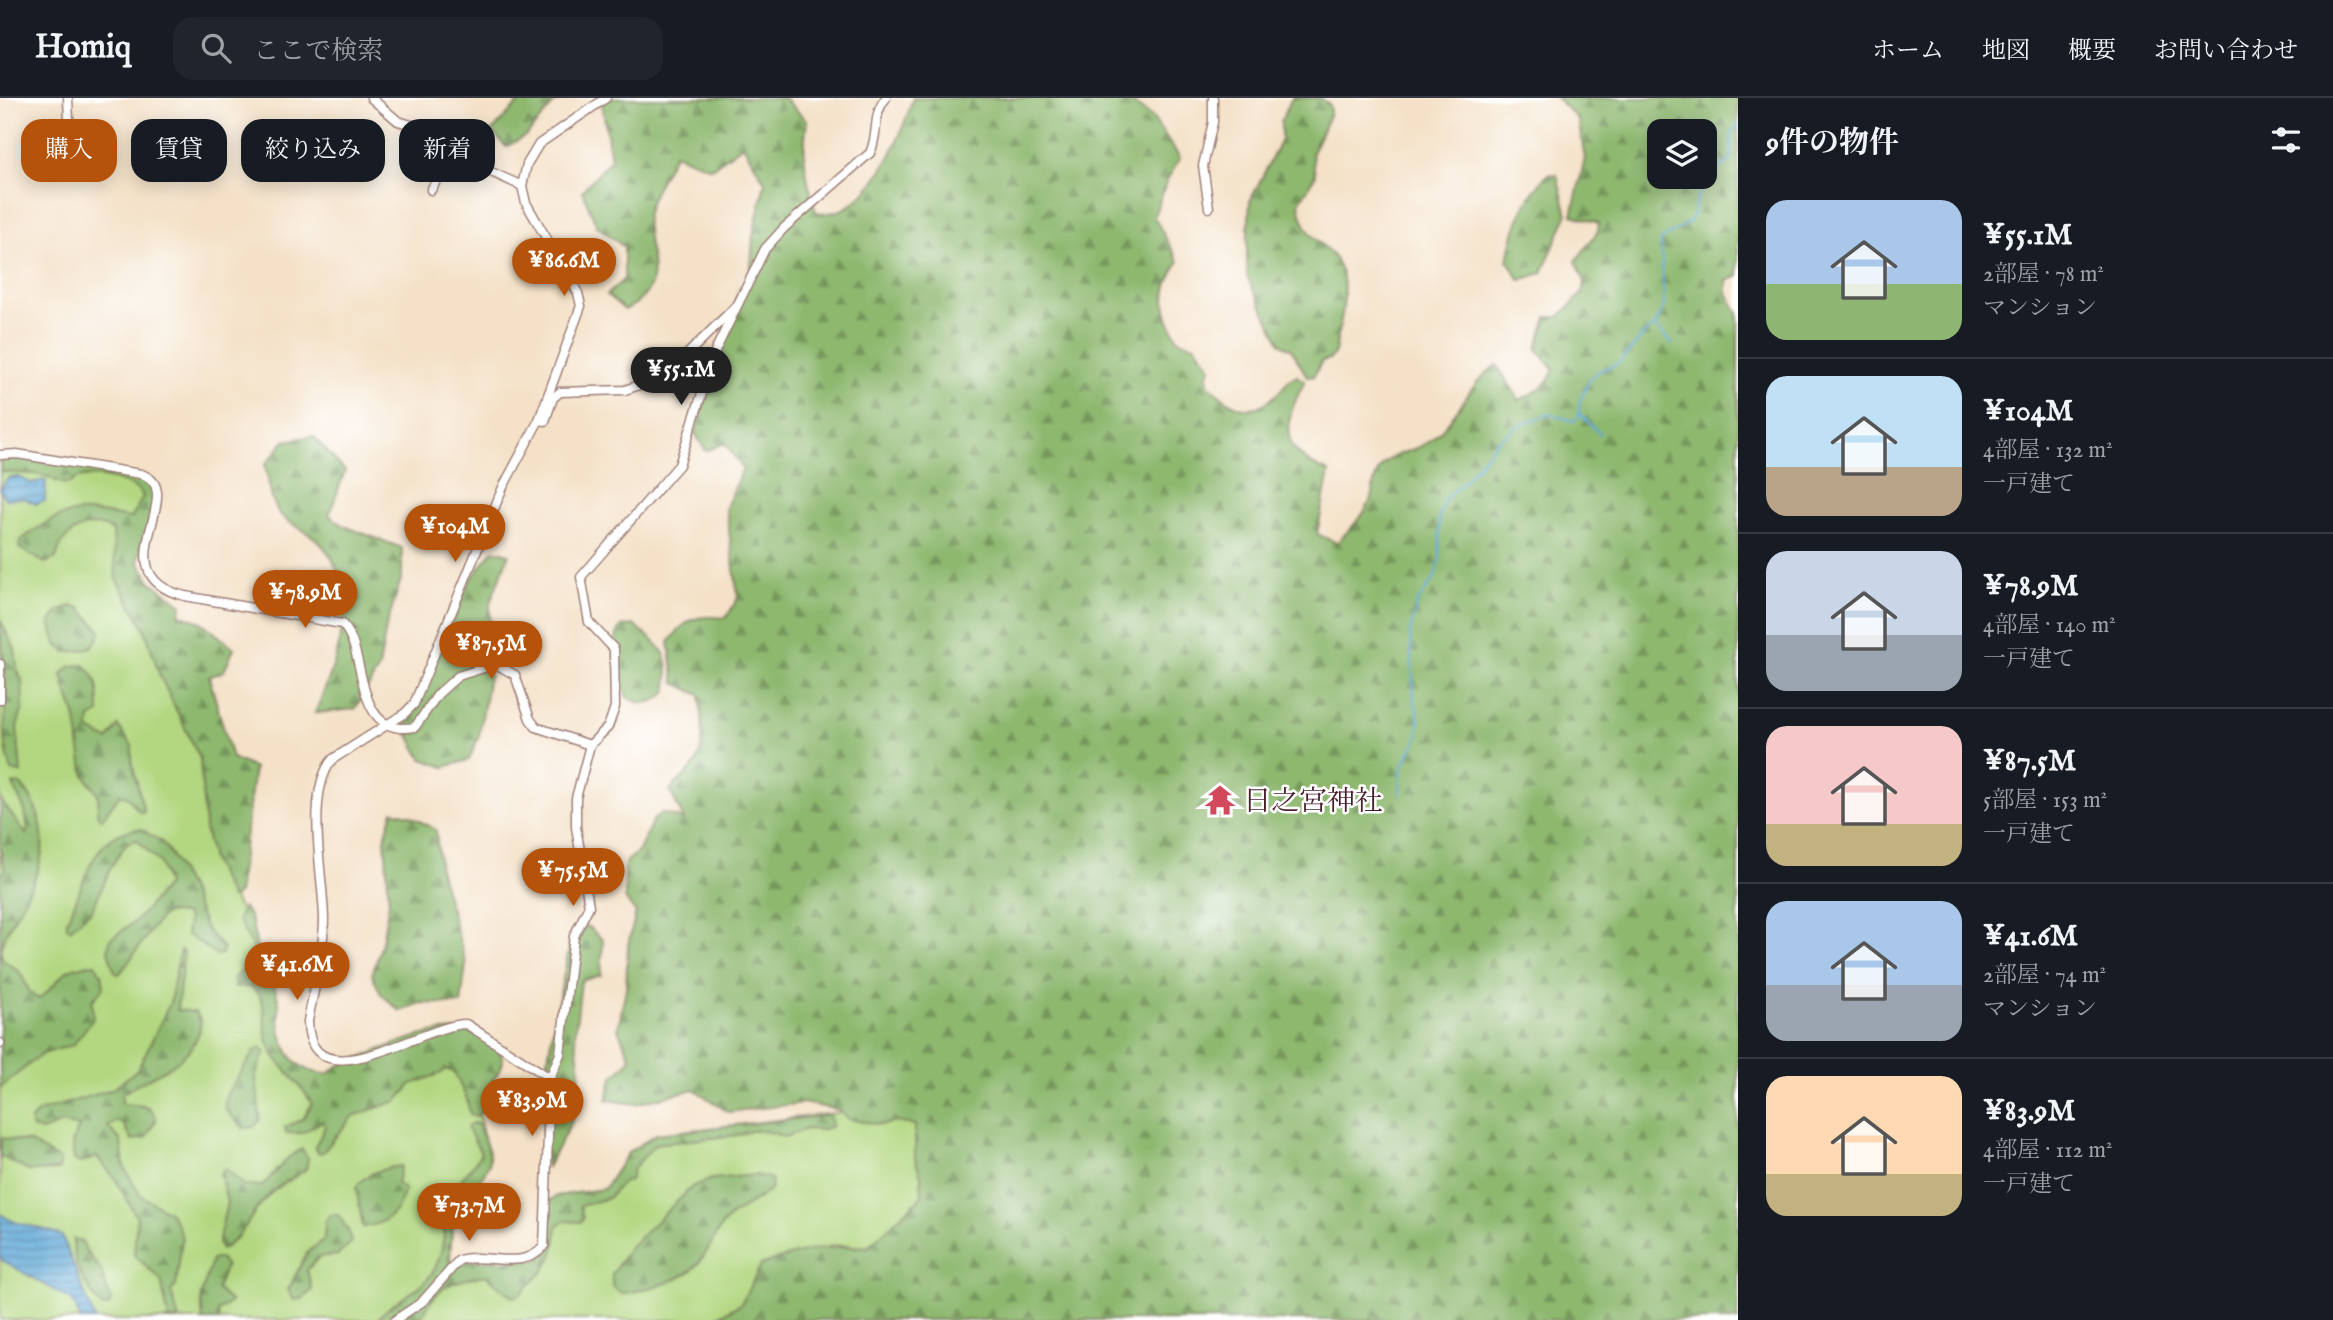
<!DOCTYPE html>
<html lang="ja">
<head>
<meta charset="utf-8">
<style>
  body { margin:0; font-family:"IM FELL English","Noto Serif JP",serif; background:#20242c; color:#f1f3f6; height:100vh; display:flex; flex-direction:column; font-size:26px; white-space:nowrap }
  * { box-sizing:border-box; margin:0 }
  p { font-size:23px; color:#9ea1a6 }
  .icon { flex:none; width:38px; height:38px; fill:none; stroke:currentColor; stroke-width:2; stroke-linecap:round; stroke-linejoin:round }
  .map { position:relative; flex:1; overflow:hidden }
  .panel { display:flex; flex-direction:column; background:#171b24; width:595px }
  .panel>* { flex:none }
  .banner { position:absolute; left:21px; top:21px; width:665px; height:63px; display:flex; gap:14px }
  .buttons { position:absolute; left:1647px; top:21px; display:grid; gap:14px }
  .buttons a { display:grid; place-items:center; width:70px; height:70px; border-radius:14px; background:#171b24; box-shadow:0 4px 18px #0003; font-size:35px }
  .price { position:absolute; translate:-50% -60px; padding:0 16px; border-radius:24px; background:#b45309; color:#fff; font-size:23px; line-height:46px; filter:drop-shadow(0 2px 4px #0008) }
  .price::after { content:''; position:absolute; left:50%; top:42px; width:21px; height:16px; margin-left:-10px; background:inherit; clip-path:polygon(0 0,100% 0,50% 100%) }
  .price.selected { background:#222; color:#fff }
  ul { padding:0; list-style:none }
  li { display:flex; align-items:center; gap:21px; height:175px; padding:0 28px }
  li+li { border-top:2px solid #363941 }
  li span { display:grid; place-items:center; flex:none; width:196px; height:140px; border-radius:21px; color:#555 }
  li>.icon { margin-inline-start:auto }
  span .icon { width:84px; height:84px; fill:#fffc; stroke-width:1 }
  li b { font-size:30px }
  h2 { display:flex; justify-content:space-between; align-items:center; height:84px; padding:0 28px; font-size:30px }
  .pill { padding:0 24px; border-radius:21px; background:#171b24; box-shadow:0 4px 18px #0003; font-size:24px; line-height:63px }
  .pill.selected { background:#b45309; color:#fff }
  header { display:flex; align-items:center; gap:42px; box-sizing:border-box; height:98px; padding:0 35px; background:#171b24; border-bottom:2px solid #363941 }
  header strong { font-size:33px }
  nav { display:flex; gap:38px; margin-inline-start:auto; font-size:24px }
  .search { width:490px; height:63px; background:#20242c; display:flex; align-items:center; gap:18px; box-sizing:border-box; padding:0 24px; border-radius:21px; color:#9ea1a6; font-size:26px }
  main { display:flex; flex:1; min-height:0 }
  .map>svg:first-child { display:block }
  .green { fill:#b2d780; stroke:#7e7b56; stroke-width:2 }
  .forest { fill:url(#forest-firs); stroke:#6c6c4c; stroke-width:2; fill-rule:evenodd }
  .water { fill:url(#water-rules); stroke:#546480; stroke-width:2 }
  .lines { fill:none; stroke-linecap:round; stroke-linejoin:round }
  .stream { stroke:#5ea8d6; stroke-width:2 }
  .minor-casing { stroke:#9f8079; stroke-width:11 }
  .minor { stroke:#fff; stroke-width:8 }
  .labels { text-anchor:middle; stroke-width:5; stroke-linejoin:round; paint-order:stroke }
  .poi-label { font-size:28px; fill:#4a1f2b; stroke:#fff; text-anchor:start }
</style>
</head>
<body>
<header>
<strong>Homiq</strong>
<div class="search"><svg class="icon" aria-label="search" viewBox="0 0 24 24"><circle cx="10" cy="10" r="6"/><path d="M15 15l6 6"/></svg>ここで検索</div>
<nav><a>ホーム</a><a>地図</a><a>概要</a><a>お問い合わせ</a></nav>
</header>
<main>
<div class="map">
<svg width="1738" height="1222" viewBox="0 0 1738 1222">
  <defs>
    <pattern id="forest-firs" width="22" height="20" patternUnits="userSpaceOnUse" patternTransform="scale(1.75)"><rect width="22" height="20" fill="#8db86e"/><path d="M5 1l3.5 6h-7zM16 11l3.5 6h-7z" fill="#75955b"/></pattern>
    <pattern id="water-rules" width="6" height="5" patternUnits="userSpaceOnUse" patternTransform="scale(1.75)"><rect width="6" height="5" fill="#5ea8d6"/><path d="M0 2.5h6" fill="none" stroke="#5088ae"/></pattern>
  </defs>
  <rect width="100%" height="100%" fill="#fff"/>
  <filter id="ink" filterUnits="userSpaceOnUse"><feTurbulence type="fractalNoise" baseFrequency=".0143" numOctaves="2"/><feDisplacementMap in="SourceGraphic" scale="14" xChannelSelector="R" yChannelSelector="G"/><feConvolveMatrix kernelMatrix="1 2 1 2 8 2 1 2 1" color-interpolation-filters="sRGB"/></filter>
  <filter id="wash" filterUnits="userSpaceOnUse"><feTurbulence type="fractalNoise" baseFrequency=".00686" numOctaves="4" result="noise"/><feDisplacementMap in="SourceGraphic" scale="28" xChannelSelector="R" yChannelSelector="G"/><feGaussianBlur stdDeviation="1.57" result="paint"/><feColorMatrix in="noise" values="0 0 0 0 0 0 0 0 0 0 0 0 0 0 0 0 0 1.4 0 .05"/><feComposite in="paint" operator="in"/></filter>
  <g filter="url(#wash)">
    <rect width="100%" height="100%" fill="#f4e1c7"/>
    <path class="green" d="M0 362 131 378 156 396 138 463 150 483 202 655 212 762 242 815 262 880 274 937 310 984 455 936 475 998 489 1066 452 1131 450 1163 538 1162 549 1147 550 1102 557 1098 604 1091 629 1054 657 1036 861 1012 924 1018 928 1098 867 1149 836 1147 761 1167 741 1206 712 1222H0V990L22 971 0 866V618L5 578 0 551Z"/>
    <path class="forest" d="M523 0H569L555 4 527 37 506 49 492 33Z
      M601 0H784L807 23C801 60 806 79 816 114 866 126 902 39 913 0H1125L1152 19 1180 60 1167 82 1154 119 1179 164C1159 192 1162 213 1178 242L1195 247 1211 269 1207 277 1208 286C1235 312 1252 322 1281 292 1286 286 1289 280 1297 278L1305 283C1281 327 1278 354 1329 374L1317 436 1337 445C1347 433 1365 418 1370 403 1374 393 1373 381 1379 372 1392 352 1413 356 1429 343 1458 322 1467 286 1497 267L1519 302C1534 296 1549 286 1554 271L1537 251 1547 219H1559L1582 196 1585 184 1576 163 1598 133 1599 125 1572 117 1585 60 1578 21 1556 0H1738V178L1727 183V195L1738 215V1222H712L741 1206 761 1167C800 1153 826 1147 868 1149L922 1098 921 1078 915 1060V1027L893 1024 883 1027 848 1021 839 1012 803 1005 728 1014 694 991 636 1006 607 1002 612 980 631 961 618 931 626 890 628 847 636 815 625 801V765L639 753 653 722 662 715 684 721 670 693C677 683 686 678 693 669 708 650 701 619 700 597L675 585 669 544C689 519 694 517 726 520L738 500 726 410 743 371 725 345 706 353 695 335 740 189 750 181 753 138 765 84 743 47 711 70 674 56C667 71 649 100 647 115 642 154 674 187 625 212L607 197 624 181V149L597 128 582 93 611 61ZM1659 33H1704V79H1659Z
      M1292 0H1321L1330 8V15L1312 55 1315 78 1299 105C1304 147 1332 144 1341 173 1349 199 1339 228 1335 254L1330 261 1322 263 1313 279 1307 278 1291 251 1281 246 1247 179V152L1250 103 1281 42V23Z
      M1548 76 1557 77 1567 117 1542 175 1520 182 1508 163C1513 130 1524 100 1548 76Z
      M313 338 345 373 329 417 344 428 402 450V478L386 529 379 570 355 611 315 615C337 565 364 492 321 446 311 434 293 429 282 418 270 407 269 382 265 367L285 343Z
      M3 360C51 362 104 368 150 384L156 396 138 463 150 483 182 507 179 516 201 524 234 550 224 573 209 579 232 660 254 670 238 796 231 800 212 762 205 730 200 661 160 578 144 529 116 481 113 433C89 419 63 433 56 460L45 465 19 450 20 443C66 408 77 411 132 420L143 398C134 383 96 375 79 380 75 380 73 384 69 385 61 387 55 382 49 379 34 373 15 377 0 373Z
      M494 452 509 456 490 505 491 565 479 638 469 662 444 669 422 661 405 630 471 481Z
      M71 508 80 510 101 533C94 553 86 553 66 554L56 546 50 524 58 514Z
      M0 522 15 551 17 571 22 583 23 610 17 629 21 674 12 673C0 641 7 613 5 577 4 558 0 541 0 522Z
      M634 527C663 550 673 556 666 595 654 606 641 608 627 599 618 581 608 547 621 529Z
      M84 567C101 582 98 594 99 615L90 620 89 632 108 642 118 628 132 648V663L144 714H140L127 698 120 696 102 721 97 716C102 685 93 696 85 677 80 666 79 632 75 617 71 603 64 592 62 576L71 568Z
      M13 686H20C30 695 32 702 37 714 61 776 0 823 1 856 4 867 14 867 20 875 26 884 28 896 38 901 65 883 55 869 95 866L102 877 104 889 92 903 93 921 73 947 42 956 0 990V778L5 773 0 751V701L26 736 28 732 25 713Z
      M393 713 409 717 436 732 440 774 466 865 461 906 420 905 400 913 381 896 372 877 381 849 389 805 385 739Z
      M141 731 162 744 170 755 190 792 206 831 223 850 222 856 217 857 186 836 188 821 184 816C179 816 172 814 167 815 159 816 128 867 119 876L115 875 108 853 110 841 137 822 167 787 160 765 137 742 127 745 112 767 92 812 70 831 67 829V822C86 787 90 733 141 731Z
      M243 809C256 822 254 848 261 865 266 877 275 887 278 900 280 907 278 915 279 922 282 953 296 975 328 976L338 968C379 955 452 912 490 944 513 963 500 970 489 988 484 996 486 1006 482 1014L476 1018 470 1016 467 1001 454 974 445 971 442 975 412 986 397 1003 353 1018 323 1054 318 1055 315 1049 325 1029 323 1023 302 1035H286L285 1029 303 1021 312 1006C301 983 277 970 268 944 261 923 270 906 252 889H235L233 880 251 866 252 848 238 822Z
      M587 828 603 842 601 877 581 883 575 936 580 973 572 1023 547 1069C533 995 558 914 571 840L578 830Z
      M180 852 184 854 177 912 195 914 201 922C198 965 152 975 122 996V1006C137 1007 153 1006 156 1022L146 1040 132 1042 124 1027 117 1023 108 1029 121 1043 124 1069 140 1097 169 1114 176 1124 182 1140 176 1188 171 1193 179 1222H169L161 1182 134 1157 137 1120 116 1082 97 1059 80 1065 74 1062 72 1045 79 1029 62 1025 42 1033 33 1030 30 1023 38 1014 113 991 138 971 170 905Z
      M260 950 265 953 256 977 260 1022 254 1029 243 1030 225 1011 226 997 255 953Z
      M830 1017 832 1028 821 1032 807 1031 784 1039C768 1033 756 1029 739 1037L655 1046 633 1071 630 1082 624 1083 608 1100 580 1108 583 1121 580 1124 564 1123 557 1128C556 1155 550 1170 529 1187 523 1193 521 1198 512 1199L486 1177C449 1184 438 1186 420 1222H377C392 1201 420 1196 434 1172 447 1148 443 1118 453 1095 459 1080 474 1070 481 1055L467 1029 472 1025 478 1026 489 1054V1066L452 1131 449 1163 538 1162 549 1148 550 1102 557 1098 604 1091 629 1054 657 1036Z
      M1 1040 29 1044 60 1062 59 1072 29 1073 0 1058Z
      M302 1051 308 1060 306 1071C292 1082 279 1086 267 1099 248 1118 246 1137 221 1152L218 1145 227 1104 220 1076 225 1070 244 1087 262 1088 289 1059Z
      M401 1068 397 1085 405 1092C398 1115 387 1126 363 1129L356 1089C366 1074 385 1070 401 1068Z
      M756 1077 772 1081 771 1090C757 1105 737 1110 724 1125 713 1138 708 1155 697 1167 681 1185 645 1191 622 1196L612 1188V1176L630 1149 693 1088 712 1081Z
      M330 1117H338L349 1134 351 1145 338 1157 319 1159 307 1172 312 1192 302 1201 294 1202 288 1192 307 1155 324 1141 325 1124Z
      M73 1141 82 1143 87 1155 101 1172 111 1203 108 1208 102 1209C85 1187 73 1170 73 1141Z
      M219 1160 226 1168 217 1191 231 1204 218 1213 219 1222H203L201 1197 212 1162Z"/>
    <path class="water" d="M9 379H19L30 385 46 382 45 403 36 406 23 400 5 401 0 391Z
      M0 1116C22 1131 38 1126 62 1138L95 1222H81L73 1203 0 1161Z"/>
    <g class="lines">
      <path class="stream" d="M1656 229 1672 246
        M1579 315 1600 336
        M1400 697 1401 671 1418 639 1419 622 1414 599 1410 534 1417 505 1435 479 1440 462 1439 419 1444 402 1467 380 1499 341 1525 325 1551 316 1573 323 1578 320 1580 302 1590 281 1597 274 1619 265 1645 235 1655 228 1660 218 1664 207 1661 142C1669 135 1688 128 1692 120 1695 116 1694 109 1696 104 1701 83 1713 72 1731 63L1732 35 1738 26"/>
    </g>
  </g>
  <g filter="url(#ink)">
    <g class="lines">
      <g class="minor-casing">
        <path id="minor" d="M68 0 71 67
          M371 0 398 23 441 36 459 59 467 63 522 88
          M431 92 454 52
          M1209 110 1203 68 1213 24V0
          M539 322 545 323 553 300 560 294 625 292 665 278 735 209
          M0 357 17 356 141 376C192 392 98 477 185 498L342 526C369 552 351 641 415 629L438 596 458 578 496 566 515 577 530 621 536 629 590 647
          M0 566V602
          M0 945V946
          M550 980 466 926C424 926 309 1008 308 923 314 890 323 857 324 823 324 780 304 694 333 661L404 616 414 606 503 389 539 322 581 208 578 195 526 105 522 88 527 66 539 46 606 0
          M395 1222 422 1204 459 1162C486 1154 524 1174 544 1148L550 980 560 956 574 838 589 808 576 729V700L590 647 608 629 615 609 614 551 589 524 581 479 679 367 716 251 765 151 784 130 870 55C879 37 872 16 886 0"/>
      </g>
      <use href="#minor" class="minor"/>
    </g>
  </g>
  <defs>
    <g id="temple-bare" transform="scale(2.415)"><path d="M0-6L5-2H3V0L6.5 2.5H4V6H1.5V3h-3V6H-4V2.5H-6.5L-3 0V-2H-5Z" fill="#d1495b" stroke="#fff" stroke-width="2.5" paint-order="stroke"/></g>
  </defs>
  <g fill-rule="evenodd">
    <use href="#temple-bare" x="1220" y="702"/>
  </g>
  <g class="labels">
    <g class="poi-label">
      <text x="1243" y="712">日之宮神社</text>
    </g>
  </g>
</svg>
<div class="buttons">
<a><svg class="icon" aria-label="layers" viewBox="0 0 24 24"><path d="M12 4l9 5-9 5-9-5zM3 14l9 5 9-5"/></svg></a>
</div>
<b class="price" style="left:564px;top:200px">¥86.6M</b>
<b class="price selected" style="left:681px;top:309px">¥55.1M</b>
<b class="price" style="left:455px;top:466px">¥104M</b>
<b class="price" style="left:305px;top:532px">¥78.9M</b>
<b class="price" style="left:491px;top:583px">¥87.5M</b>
<b class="price" style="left:573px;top:810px">¥75.5M</b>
<b class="price" style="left:297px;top:904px">¥41.6M</b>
<b class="price" style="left:532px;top:1040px">¥83.9M</b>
<b class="price" style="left:469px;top:1145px">¥73.7M</b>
<div class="banner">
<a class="pill selected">購入</a>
<a class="pill">賃貸</a>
<a class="pill">絞り込み</a>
<a class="pill">新着</a>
</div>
</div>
<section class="panel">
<h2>9件の物件<svg class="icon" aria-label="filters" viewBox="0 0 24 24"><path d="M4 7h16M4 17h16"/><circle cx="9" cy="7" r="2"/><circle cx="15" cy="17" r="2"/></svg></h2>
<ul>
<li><span style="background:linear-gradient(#a9c7e8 60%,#8fb573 0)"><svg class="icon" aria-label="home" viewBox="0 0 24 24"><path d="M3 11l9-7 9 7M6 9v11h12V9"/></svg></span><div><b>¥55.1M</b><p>2部屋 · 78 m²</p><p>マンション</p></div></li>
<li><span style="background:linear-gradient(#bfe0f5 65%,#b9a48a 0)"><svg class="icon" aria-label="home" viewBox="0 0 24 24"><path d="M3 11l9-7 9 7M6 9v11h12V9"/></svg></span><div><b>¥104M</b><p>4部屋 · 132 m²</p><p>一戸建て</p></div></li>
<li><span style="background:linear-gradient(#c9d6e8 60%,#9aa5b1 0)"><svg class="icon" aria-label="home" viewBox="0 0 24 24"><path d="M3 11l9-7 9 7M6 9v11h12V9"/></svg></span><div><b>¥78.9M</b><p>4部屋 · 140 m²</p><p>一戸建て</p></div></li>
<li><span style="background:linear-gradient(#f6c9c9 70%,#c2b280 0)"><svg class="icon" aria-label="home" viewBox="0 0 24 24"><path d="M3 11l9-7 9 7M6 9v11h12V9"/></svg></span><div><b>¥87.5M</b><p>5部屋 · 153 m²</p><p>一戸建て</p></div></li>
<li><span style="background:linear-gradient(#a9c7e8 60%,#9aa5b1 0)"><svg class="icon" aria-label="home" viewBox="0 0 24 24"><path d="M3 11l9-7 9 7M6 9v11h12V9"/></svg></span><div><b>¥41.6M</b><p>2部屋 · 74 m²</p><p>マンション</p></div></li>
<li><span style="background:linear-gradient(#ffd9b3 70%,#c2b280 0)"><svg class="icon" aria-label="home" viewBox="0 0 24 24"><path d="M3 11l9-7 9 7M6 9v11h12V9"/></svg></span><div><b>¥83.9M</b><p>4部屋 · 112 m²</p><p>一戸建て</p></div></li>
</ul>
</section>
</main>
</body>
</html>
